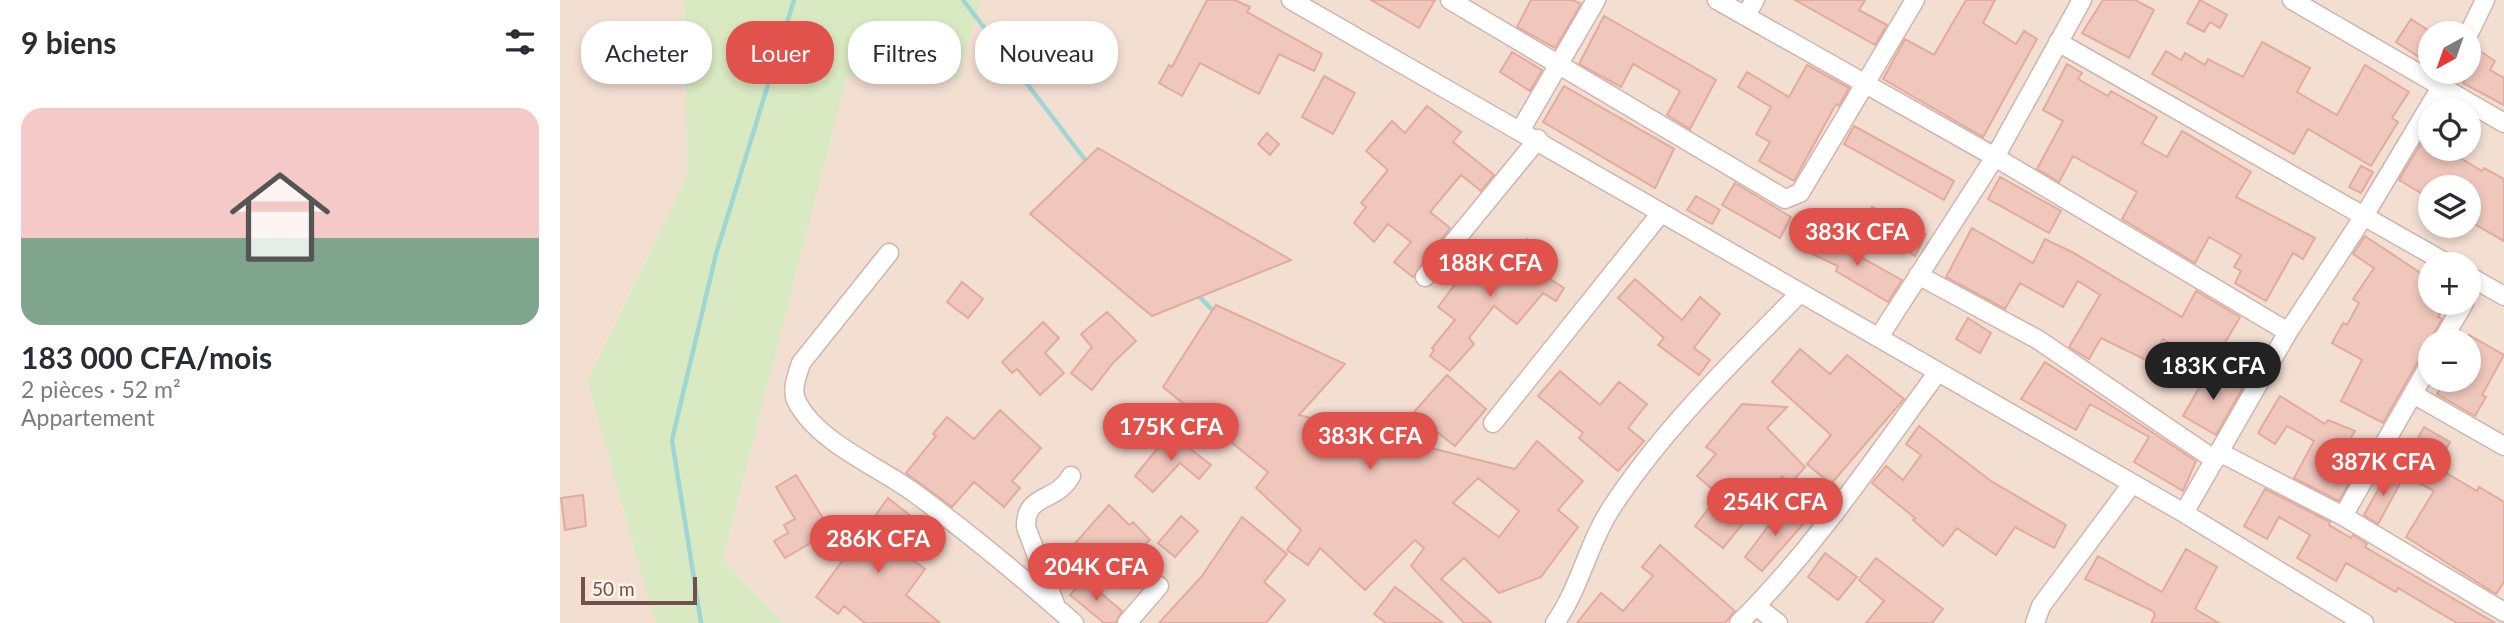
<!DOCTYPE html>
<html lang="fr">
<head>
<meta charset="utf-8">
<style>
  body { margin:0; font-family:Lato,sans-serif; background:#f7f7f7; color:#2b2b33; height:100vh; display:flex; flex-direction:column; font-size:26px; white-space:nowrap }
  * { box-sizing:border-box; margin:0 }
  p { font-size:23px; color:#7c7c81 }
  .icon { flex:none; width:38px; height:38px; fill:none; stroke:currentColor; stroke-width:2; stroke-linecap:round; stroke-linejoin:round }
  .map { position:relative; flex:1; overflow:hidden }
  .details { display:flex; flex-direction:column; background:#fff; width:560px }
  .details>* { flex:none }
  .banner { position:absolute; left:21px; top:21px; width:665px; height:63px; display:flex; gap:14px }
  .needle { width:46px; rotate:220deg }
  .buttons { position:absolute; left:1858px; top:21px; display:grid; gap:14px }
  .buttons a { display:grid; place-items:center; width:63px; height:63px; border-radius:50%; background:#fff; box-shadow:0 4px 10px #0003; font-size:35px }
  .scale { position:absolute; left:21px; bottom:18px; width:116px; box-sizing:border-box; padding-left:7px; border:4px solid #73514a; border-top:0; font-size:19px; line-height:24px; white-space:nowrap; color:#73514a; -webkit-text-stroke:5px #fff2e9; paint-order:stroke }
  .price { position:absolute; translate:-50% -60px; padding:0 16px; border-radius:24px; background:#e2524c; color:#fff; font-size:23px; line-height:46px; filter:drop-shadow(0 2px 4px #0008) }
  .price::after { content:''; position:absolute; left:50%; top:42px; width:21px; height:16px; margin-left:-10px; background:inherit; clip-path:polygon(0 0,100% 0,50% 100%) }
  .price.on { background:#222; color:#fff }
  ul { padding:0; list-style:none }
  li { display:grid; align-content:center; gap:14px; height:371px; padding:0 21px }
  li+li { border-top:2px solid #e1e1e2 }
  li span { display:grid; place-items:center; height:217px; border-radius:21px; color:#555 }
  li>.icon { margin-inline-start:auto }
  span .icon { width:126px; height:126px; fill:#fffc; stroke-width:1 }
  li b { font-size:30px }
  h2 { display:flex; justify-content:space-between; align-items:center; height:84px; padding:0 21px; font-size:30px }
  .pill { padding:0 24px; border-radius:28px; background:#fff; box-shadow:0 4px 10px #0003; font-size:24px; line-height:63px }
  .pill.on { background:#e2524c; color:#fff }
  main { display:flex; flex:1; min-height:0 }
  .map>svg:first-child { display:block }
  .residential { fill:#f3ded2; fill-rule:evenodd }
  .green { fill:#d9e9c2 }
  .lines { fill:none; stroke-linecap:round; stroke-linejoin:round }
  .stream { stroke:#9fd6d4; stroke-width:4.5 }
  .building { fill:#f0c7bc; stroke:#e2ab9d; stroke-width:2; fill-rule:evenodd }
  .minor-casing { stroke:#cfb6ad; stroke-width:21 }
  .minor { stroke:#fff; stroke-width:18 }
</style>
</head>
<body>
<main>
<section class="details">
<h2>9 biens<svg class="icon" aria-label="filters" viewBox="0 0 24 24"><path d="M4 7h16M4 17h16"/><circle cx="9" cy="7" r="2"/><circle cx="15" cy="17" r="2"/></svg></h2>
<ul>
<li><span style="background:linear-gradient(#f6c9c9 60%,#7fa58c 0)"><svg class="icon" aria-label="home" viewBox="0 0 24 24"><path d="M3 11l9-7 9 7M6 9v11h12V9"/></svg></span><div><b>183 000 CFA/mois</b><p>2 pièces · 52 m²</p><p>Appartement</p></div></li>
</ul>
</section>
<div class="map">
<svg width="1944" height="623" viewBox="0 0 1944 623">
  <rect width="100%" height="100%" fill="#fceee3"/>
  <path class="residential" d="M0 0H124L127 176 27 381 95 623H0Z
    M422 0H1944V623H223L163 559 287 75 397 78ZM1871 33H1909V72H1871ZM1871 110H1909V149H1871ZM1871 187H1909V226H1871ZM1871 264H1909V303H1871ZM1871 341H1909V380H1871Z"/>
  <path class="green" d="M124 0H422L397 79 287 76 163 559 223 623H95L27 381 127 176Z"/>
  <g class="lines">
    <path class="stream" d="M403 0 529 165
      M638 295 656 314
      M141 623 112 440 156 254 234 0"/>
  </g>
  <path class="building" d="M647 0H675L690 7 687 12 762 54 754 71 719 54 699 94 640 63 622 96 599 83 609 65 612 67Z
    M811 0H875L859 28Z
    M971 0H1013L1021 4 995 48 957 27Z
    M1235 0H1305L1299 10 1327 25 1315 45Z
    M1406 0H1435L1423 23 1456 44 1464 31 1477 39 1423 137 1323 79 1345 39 1374 55Z
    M1543 0H1575L1594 10 1569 58 1522 33Z
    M1640 0 1667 15 1660 28 1650 22 1644 32 1627 23Z
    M1044 16 1156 80 1130 129 1107 115 1120 91 1073 64 1061 87 1019 64Z
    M1851 19 1871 32V65L1836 42Z
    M1702 42 1750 68 1737 92 1777 115 1805 65 1849 92 1832 118 1838 122 1811 166 1748 129 1734 154 1592 74 1606 51 1621 60 1625 53 1645 65 1648 59 1683 77Z
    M1920 51 1935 61 1930 70 1944 78V105L1903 83Z
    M952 52 982 70 970 91 940 72Z
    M1507 64 1522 73 1518 79 1548 96 1551 91 1597 117 1582 143 1607 157 1622 131 1691 172 1676 197 1755 238 1743 259 1733 253 1706 301 1675 283 1681 271 1674 267 1681 255 1649 237 1635 263 1562 219 1577 192 1513 156 1499 182 1477 169 1503 121 1483 110Z
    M1247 65 1289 88 1279 106 1276 104 1234 181 1199 161 1210 142 1196 134 1211 107 1178 87 1187 72 1229 97Z
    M764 76 795 93 773 134 742 117Z
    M1004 86 1114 149 1095 188 983 122Z
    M867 106 901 132 893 142 934 175 921 191 901 175 870 212 890 228 853 277 834 262 851 242 828 224 814 242 794 223 806 207 801 203 828 170 806 151 832 121 845 133Z
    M1294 126 1394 181 1384 200 1284 144Z
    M707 133 719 144 710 155 698 144Z
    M1865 137 1871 140V149H1885L1922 171 1924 168 1944 179V241L1909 221V187H1871V199L1839 180Z
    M538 148 731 260 592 316 470 214Z
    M1801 166 1813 172 1801 193 1789 187Z
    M1440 177 1501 211 1489 233 1428 199Z
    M1175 183 1231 217 1220 238 1162 205Z
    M1136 196 1160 210 1152 224 1127 210Z
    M1312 207 1366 234 1355 256 1302 224Z
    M1412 228 1473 263 1485 239 1512 252 1622 317 1636 291 1680 317 1651 367 1603 339 1590 362 1541 338 1529 359 1509 347 1540 295 1518 281 1503 307 1460 283 1445 309 1386 277Z
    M1259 234 1342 280 1328 302 1276 271 1278 266 1250 253Z
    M1805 236 1871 280V303H1886L1878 317 1882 319 1872 336 1871 351 1861 356 1823 423 1781 401 1802 360 1772 343 1783 323 1787 325 1799 303 1793 299 1814 268 1793 254Z
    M967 239 982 251 970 266 1004 288 996 301 983 293 957 324 934 306 909 338 914 344 890 371 870 356 874 350 872 348 895 320 878 307 919 252 939 269 944 268Z
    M1075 279 1122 320 1140 297 1160 314 1134 348 1150 360 1139 375 1098 345 1104 338 1058 298Z
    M402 282 423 299 408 318 387 302Z
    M656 305 785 364 739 415 955 469 977 441 1023 481 998 510 1018 527 981 577 939 593 904 558 881 579 932 623H904L851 566 864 548 855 540 805 590 760 548 748 565 727 550 741 530 696 488 708 472 603 387ZM918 478 959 511 939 537 893 503Z
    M547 312 576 341 553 363 532 390 511 373 532 347 521 334Z
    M1408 318 1431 333 1420 353 1396 339Z
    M483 322 499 338 485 353 504 373 480 395 457 369 452 373 442 362Z
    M1909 335 1944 355 1922 395 1926 397 1915 416 1877 394 1885 380H1909Z
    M1240 349 1270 374 1287 355 1344 399 1271 484 1247 464 1271 435 1212 382Z
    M1485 362 1636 461 1623 491 1574 462 1589 437 1530 404 1516 430 1461 399Z
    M1651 367 1682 389 1656 435 1623 416Z
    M1000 371 1040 405 1059 382 1087 404 1068 428 1084 441 1058 471 1019 438 1023 433 978 396Z
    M887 375 926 409 895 446 853 413Z
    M1720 396 1765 424 1768 420 1795 431 1777 460 1796 471 1779 501 1734 478 1754 441 1727 426 1715 444 1698 433Z
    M1182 404 1227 407 1207 428 1245 467 1231 483 1222 476 1163 548 1135 526 1159 495 1137 476 1156 454 1146 447Z
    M440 410 481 448 452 481 460 488 444 507 414 482 392 507 346 473 376 436 373 434 387 417 414 439Z
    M590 413 607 426 599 436 582 423Z
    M1359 426 1431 481 1506 525 1494 548 1455 527 1436 555 1397 528 1383 546 1353 520 1355 518 1312 483 1326 466 1343 480 1361 455 1346 444Z
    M1864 427 1890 442 1876 467 1917 491 1919 487 1944 502V582L1936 594 1846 537 1874 491 1839 472Z
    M610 433 651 465 639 479 620 463 593 492 575 476Z
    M1828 472 1842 480 1818 524 1804 515Z
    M236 475 271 531 225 558 214 541 228 533 224 525 235 519 216 487Z
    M1705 489 1770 522 1769 525 1791 538 1793 535 1807 544 1805 547 1935 623H1897L1838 588 1836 592 1786 563 1776 581 1737 558 1750 535 1719 517 1707 539 1684 526Z
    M23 495 26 526 5 530 1 498Z
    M328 498 352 517 331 544 365 569 346 595 380 623H305L284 606 278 614 256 597Z
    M1225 504 1245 522 1202 571 1185 557Z
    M549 505 569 525 573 522 590 540 565 563 547 544 524 573 503 557Z
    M621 516 638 531 615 557 598 543Z
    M682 517 727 554 704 582 725 600 706 623H599L642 576Z
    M1100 545 1175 611 1165 623H1017L1041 593 1063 611 1093 576 1082 567Z
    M1626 549 1657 567 1635 609 1659 623H1591L1595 615 1593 611 1525 579 1538 556 1602 592Z
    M1265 553 1297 577 1278 600 1248 577Z
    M1316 558 1383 609 1372 623H1306L1324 601 1299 580Z
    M524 579 562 611 556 623H544L510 595Z
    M835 587 883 623H826L814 614Z"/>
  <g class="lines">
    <g class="minor-casing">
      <path id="minor" d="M731 0 1624 513 1804 623
        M890 0 1225 199 1240 193 1355 0
        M1157 0 1435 157 1728 332
        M1732 0 1944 123
        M1185 16 1195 0
        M1909 33 1925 0
        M1498 42 1888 264
        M960 131 1036 0
        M329 253 241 363C237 376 230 391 238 404 260 444 322 468 356 494 410 534 463 578 514 623
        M1358 275 1477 339 1655 460
        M1909 276 1944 296
        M865 277 978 139
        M1319 337 1435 157 1522 0
        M1882 341 1904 303
        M1853 394 1944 446
        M933 423 1101 213
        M1659 452 1783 516 1944 612
        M1624 513 1728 332 1804 216 1890 72
        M1783 516 1871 362
        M1196 606 1218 623
        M496 607 466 527C465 493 496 503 511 476
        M567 623 599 586
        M995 623C1020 588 1028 543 1052 507 1103 429 1174 360 1240 293
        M1179 623C1255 548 1315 457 1378 372
        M1475 623 1481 606 1572 484"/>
    </g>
    <use href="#minor" class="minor"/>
  </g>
</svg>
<div class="buttons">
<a><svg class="needle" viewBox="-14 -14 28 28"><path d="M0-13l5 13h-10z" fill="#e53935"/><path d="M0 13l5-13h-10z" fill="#7c7c81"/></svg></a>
<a><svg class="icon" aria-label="locate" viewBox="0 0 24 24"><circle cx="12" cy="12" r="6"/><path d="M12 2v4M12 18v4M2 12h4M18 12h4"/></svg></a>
<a><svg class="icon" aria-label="layers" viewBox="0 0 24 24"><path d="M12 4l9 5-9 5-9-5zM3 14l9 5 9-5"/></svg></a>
<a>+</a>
<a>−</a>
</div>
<div class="scale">50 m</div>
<b class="price" style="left:1297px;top:268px">383K CFA</b>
<b class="price" style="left:930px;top:299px">188K CFA</b>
<b class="price on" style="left:1653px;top:402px">183K CFA</b>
<b class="price" style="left:611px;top:463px">175K CFA</b>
<b class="price" style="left:810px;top:472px">383K CFA</b>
<b class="price" style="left:1823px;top:498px">387K CFA</b>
<b class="price" style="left:1215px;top:538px">254K CFA</b>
<b class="price" style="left:318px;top:575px">286K CFA</b>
<b class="price" style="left:536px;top:603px">204K CFA</b>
<div class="banner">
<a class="pill">Acheter</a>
<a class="pill on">Louer</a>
<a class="pill">Filtres</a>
<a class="pill">Nouveau</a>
</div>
</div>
</main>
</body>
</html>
